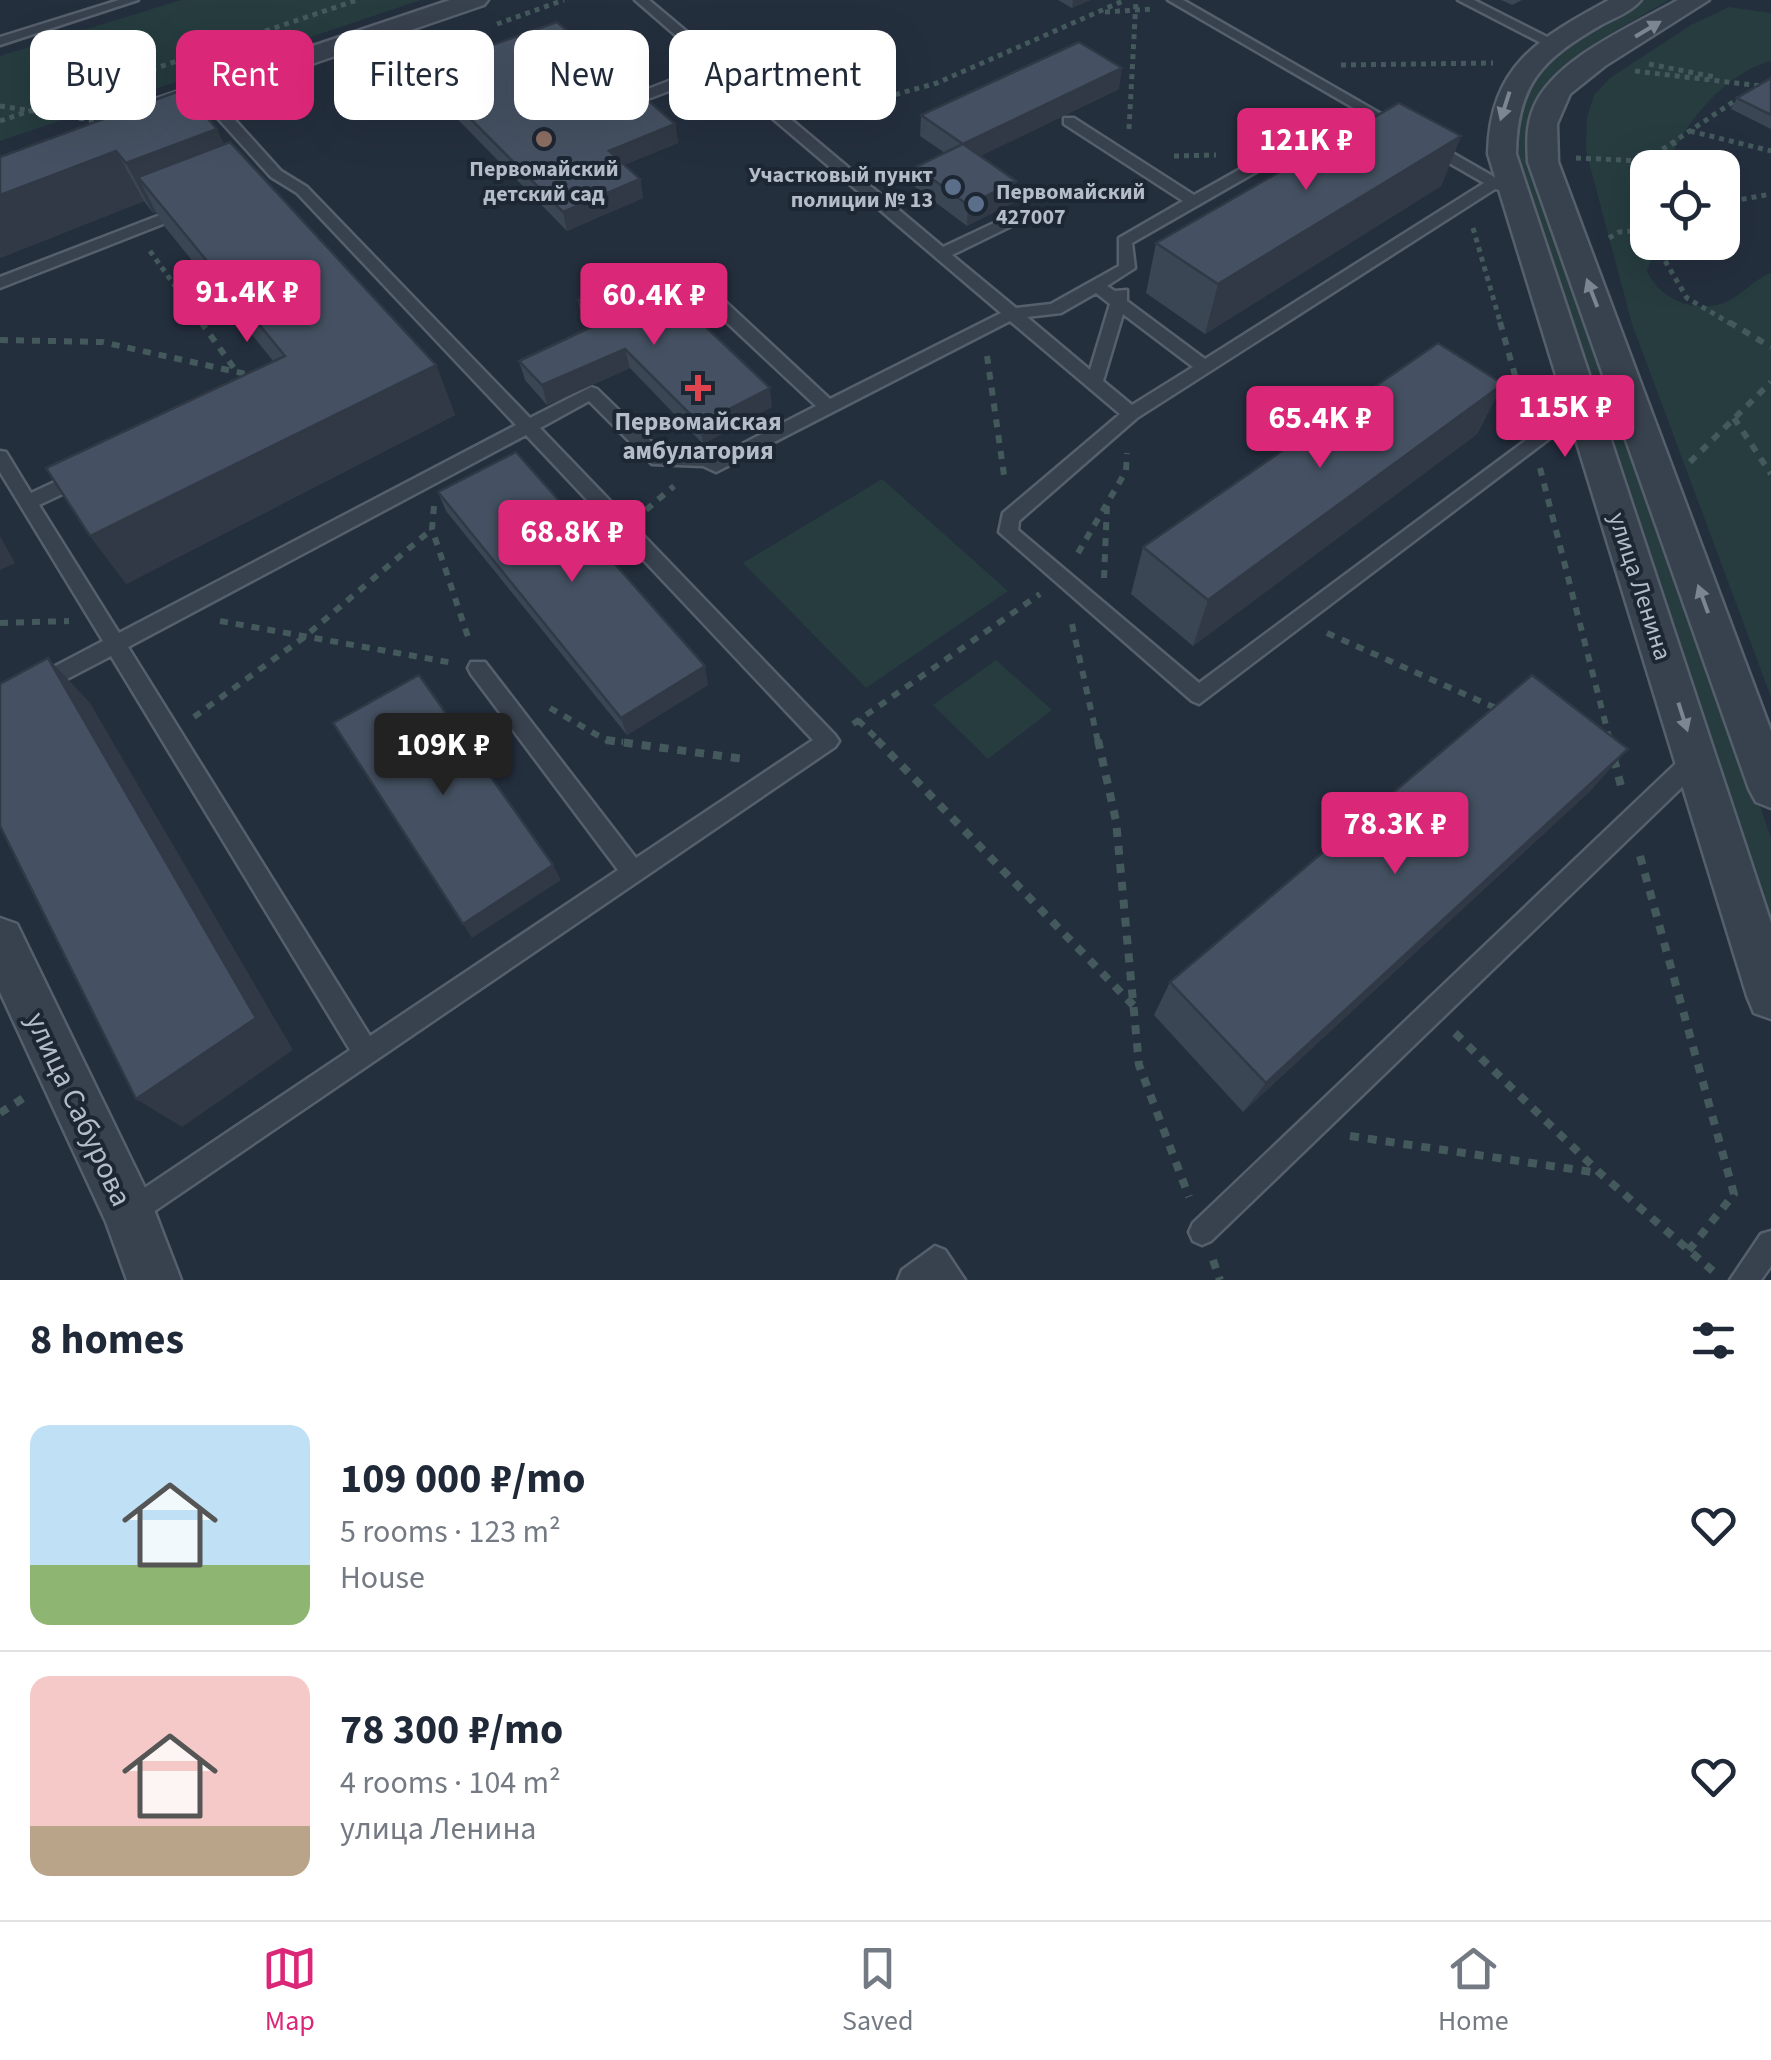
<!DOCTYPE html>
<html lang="en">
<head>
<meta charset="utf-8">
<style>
  body { margin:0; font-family:"Source Sans 3",sans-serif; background:#f6f6f7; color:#1f2937; height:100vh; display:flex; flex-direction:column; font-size:38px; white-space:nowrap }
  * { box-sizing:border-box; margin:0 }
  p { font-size:32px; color:#747a83 }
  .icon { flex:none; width:55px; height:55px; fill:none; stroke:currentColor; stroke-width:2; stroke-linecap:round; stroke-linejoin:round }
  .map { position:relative; height:1280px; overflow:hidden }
  .panel { display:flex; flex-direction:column; background:#fff; flex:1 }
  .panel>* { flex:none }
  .top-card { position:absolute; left:30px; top:30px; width:1000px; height:90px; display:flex; gap:20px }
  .buttons { position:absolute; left:1630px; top:150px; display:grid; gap:20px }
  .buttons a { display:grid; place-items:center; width:110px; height:110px; border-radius:20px; background:#fff; box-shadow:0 10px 40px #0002; font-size:50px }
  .price { position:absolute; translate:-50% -85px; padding:0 22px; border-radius:10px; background:#db2777; color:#fff; font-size:32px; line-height:65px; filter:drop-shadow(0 2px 5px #0008) }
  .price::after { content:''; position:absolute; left:50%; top:60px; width:30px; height:22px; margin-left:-15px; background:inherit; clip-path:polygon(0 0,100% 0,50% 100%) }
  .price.on { background:#222; color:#fff }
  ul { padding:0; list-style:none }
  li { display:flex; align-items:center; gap:30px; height:250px; padding:0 30px }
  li+li { border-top:2px solid #e0e1e3 }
  li span { display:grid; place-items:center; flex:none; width:280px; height:200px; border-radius:20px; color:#555 }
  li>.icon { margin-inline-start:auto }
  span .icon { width:120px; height:120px; fill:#fffc; stroke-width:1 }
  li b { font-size:42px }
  h2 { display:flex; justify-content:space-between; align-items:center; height:120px; padding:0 30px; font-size:42px }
  .chip { padding:0 35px; border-radius:20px; background:#fff; box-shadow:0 10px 40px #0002; font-size:35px; line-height:90px }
  .chip.on { background:#db2777; color:#fff }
  .dock { display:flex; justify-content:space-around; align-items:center; height:140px; border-top:2px solid #e0e1e3; background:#fff; font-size:28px; color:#747a83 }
  .dock a { display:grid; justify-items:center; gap:5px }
  .dock .on { color:#db2777 }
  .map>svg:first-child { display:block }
  .green { fill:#263c3f }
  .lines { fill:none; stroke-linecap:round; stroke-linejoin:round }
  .lane-casing { stroke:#565f6c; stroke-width:5 }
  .street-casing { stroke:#565f6c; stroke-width:5 }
  .path-far2 { stroke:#44595c; stroke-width:5; stroke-dasharray:5 5; stroke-linecap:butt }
  .path-far1 { stroke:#44595c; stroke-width:6; stroke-dasharray:8 8; stroke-linecap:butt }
  .path { stroke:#44595c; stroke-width:8; stroke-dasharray:9 9; stroke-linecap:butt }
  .lane { fill:#38414e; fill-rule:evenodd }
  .street { fill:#38414e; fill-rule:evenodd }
  .wall { fill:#3b4654 }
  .shaded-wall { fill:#303945 }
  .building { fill:#455162; stroke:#303945; stroke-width:2.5 }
  .oneway { fill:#7c8592 }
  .education-dot { fill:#8d6e63; stroke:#1d2633; stroke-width:4 }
  .service-dot { fill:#5c6f8a; stroke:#1d2633; stroke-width:4 }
  .health-dot { fill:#e0444e; stroke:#1d2633; stroke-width:4 }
  .labels { text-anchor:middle; stroke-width:8; stroke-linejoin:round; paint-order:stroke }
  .far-poi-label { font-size:22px; font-weight:bold; fill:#b4bcc9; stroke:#1d2633 }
  .poi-label { font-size:25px; font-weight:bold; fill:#b4bcc9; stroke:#1d2633 }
  .street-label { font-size:25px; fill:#b4bcc9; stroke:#1d2633 }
  .near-street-label { font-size:30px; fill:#b4bcc9; stroke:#1d2633 }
</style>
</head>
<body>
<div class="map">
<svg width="1771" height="1280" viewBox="0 0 1771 1280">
  <rect width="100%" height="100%" fill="#242f3e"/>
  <path class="green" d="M181 0H421L0 141V56Z
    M1642 0H1669C1623 27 1571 51 1541 96L1599 341 1771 838V935L1511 139 1535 69 1567 43Z
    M1729 7 1771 13V61C1727 72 1681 125 1668 167L1648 168V242L1658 243 1647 271C1660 301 1700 316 1730 300 1745 292 1754 279 1771 273V697L1632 324 1586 151 1587 117 1594 95 1610 78 1691 25Z
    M882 479 1008 591 866 688 743 563Z
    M996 660 1052 710 988 759 933 705Z"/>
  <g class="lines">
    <g class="lane-casing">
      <path id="lane" d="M119 0H138L0 45V37Z
        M635 0H649L943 247 1022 210H1032V216L952 255 1016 308 1051 304 1119 266V238L1183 201 1064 124V118H1074L1194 195 1274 150H1284V156L1132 243 1135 268 1107 286 1115 291 1127 290V301L1205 359 1484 183 1425 149V143H1435L1510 186V192L1495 189 1137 418 1019 521 1018 530 1199 683 1576 403H1588L1591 407 1199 704 1192 701 999 532 1003 513 1120 414 1010 321 716 472 703 466 652 464 589 401 540 428 835 735 839 741 835 747 140 1221 131 1225 122 1221 118 1212 122 1203 350 1050 111 656 0 714V695L103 641 0 472V451L6 452 31 493 74 473H86L89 478 86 483 39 505 119 633 516 425 297 193 271 177 197 95V89H207L281 171 307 187 530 418 591 387 597 389 662 452H706L717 457 816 406 688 286 686 282 694 277 700 278 830 399 1001 313 718 72 622 109H612V103L710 65ZM1096 293 1110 304 1090 370 1027 317 1061 313ZM1123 314 1193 367 1132 405 1103 381ZM526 435 813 740 636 858 485 662H471L468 668 471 674 618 870 370 1036 128 647Z
        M1168 0H1183L1407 129 1395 132Z
        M1458 0H1474L1559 43 1547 46Z
        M186 205 194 210 191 213 0 288V277Z
        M1696 750 1704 752 1707 759 1704 766 1211 1241 1202 1245 1193 1241 1189 1232 1193 1223 1688 752Z
        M1771 1231V1266L1761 1280H1730L1761 1234Z
        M935 1246 945 1250 965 1280H898L902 1270Z"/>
    </g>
    <g class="street-casing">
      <path id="street" d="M450 0H488L484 5 148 120 138 122 124 114 128 108Z
        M1609 0H1641C1631 12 1614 18 1601 25 1542 59 1517 84 1516 154L1771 923V1019L1754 1013 1747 996 1488 154C1490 65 1538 39 1609 0Z
        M1678 0H1709L1605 66 1570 94 1557 124 1558 162 1771 731V808L1756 802 1749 789 1528 162C1527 144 1526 125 1534 107 1554 59 1634 25 1678 0Z
        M0 918 17 924 148 1194 181 1280H127L106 1222 0 992Z"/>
    </g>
    <path class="path-far2" d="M1105 12 1153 9
      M497 24 564 0
      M1649 64 1715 77
      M1341 65 1493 63
      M1635 71 1761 86
      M0 106 104 122
      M253 112 293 98
      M818 116 937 83 1125 0
      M0 121 357 0
      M1129 129 1136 0
      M1690 131 1771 151
      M1673 141 1683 168
      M1174 156 1216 155
      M1576 158 1645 161 1739 98
      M1722 203 1771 194
      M1473 228 1501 325
      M1609 238 1619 232 1648 230
      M1669 242 1664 259 1687 298 1733 325
      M150 251 203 325"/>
    <path class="path-far1" d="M201 322 236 371
      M1500 322 1527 418
      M1729 322 1771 347
      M0 340 102 342 255 376
      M987 356 1005 482
      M1734 418 1771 474
      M1690 462 1771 382
      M1540 468 1609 737
      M434 506 432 529 470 643
      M646 510 674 486
      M1078 553 1126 471 1127 453
      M1104 578 1107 505
      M220 621 453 663
      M0 623 69 621
      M1072 624 1098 742
      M1327 633 1498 709
      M550 708 606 740 623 742
      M194 717 303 638 432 529
      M858 720 880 742
      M853 724 1040 594"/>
    <path class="path" d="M606 740 743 759
      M877 740 1134 1006
      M1098 740 1116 821 1139 1065 1189 1197
      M1614 759 1621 786
      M1640 856 1734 1194 1688 1251
      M1455 1033 1601 1174 1714 1272
      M0 1113 28 1095
      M1350 1136 1599 1173
      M1213 1260 1220 1280"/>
    <use href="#lane" class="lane"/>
    <use href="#street" class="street"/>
  </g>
  <path class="wall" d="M1058 0H1090L1072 8Z
    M1501 0H1522L1512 5Z
    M422 70 619 76 622 93 675 124 678 143 624 165 640 179 643 198 567 231 428 89Z
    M1771 78V129L1731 109 1737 98Z
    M1119 89 980 156 1014 202 967 226 915 187 916 167 945 153 920 136 921 115Z
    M1461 136 1441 186 1205 334 1146 293 1156 243Z
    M225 144 436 365 455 415 126 584 274 362 165 227 156 212 153 213 144 201 0 258V157Z
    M578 300 772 407 703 444 630 368 547 405 525 380 519 361 590 328 582 320Z
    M1503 384 1477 434 1193 646 1131 594 1143 547Z
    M438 492 708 685 627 735 446 511Z
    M1628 749 1590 791 1243 1112 1154 1015 1170 982Z"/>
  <path class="shaded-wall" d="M1073 0H1090L1072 8Z
    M1122 68 1119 89 962 165 963 144Z
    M619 76 623 95 587 108 581 102 583 90Z
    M675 124 678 143 612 170 609 151Z
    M217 129 241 179 138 177 156 212 153 213 126 163Z
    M1461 136 1441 186 1205 334 1218 284Z
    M116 151 144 201 0 258V195Z
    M640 179 643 198 567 231 563 212Z
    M1016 181 1014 202 967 226 968 205Z
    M625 349 630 368 547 405 542 385Z
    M436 365 455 415 126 584 90 536Z
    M1503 384 1477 434 1193 646 1208 600Z
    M770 388 772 407 703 444 700 424Z
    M0 536 15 563 0 570Z
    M48 658 90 703 293 1050 182 1127 136 1099Z
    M705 666 708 685 627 735 621 718Z
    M1628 749 1590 791 1243 1112 1266 1083Z
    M553 865 561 880 472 938 463 924Z"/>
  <path class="building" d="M557 22 619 76 583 90 581 102 596 103 634 88 675 124 609 151 640 179 563 212 422 70Z
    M1079 42 1122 68 963 144 921 115Z
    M1771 78V115L1737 98Z
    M182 90 217 129 126 163 116 151 0 195V157Z
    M1399 103 1461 136 1218 284 1156 243Z
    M230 142 436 365 90 536 46 468 285 356 138 177Z
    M963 144 1016 181 968 205 916 167Z
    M645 269 770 388 700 424 625 349 542 385 519 361 600 323 578 300Z
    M1438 343 1503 384 1208 600 1143 547Z
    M516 452 705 666 621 718 438 492Z
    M48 658 256 1018 136 1099 0 826V684Z
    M419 675 553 865 463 924 333 723Z
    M1532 675 1628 749 1266 1083 1170 982Z"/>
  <defs><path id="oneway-solid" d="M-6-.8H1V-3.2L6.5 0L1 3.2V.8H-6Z" transform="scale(2.5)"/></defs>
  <g class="oneway">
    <use href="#oneway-solid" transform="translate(1648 29) rotate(-31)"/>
    <use href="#oneway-solid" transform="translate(1505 106) rotate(108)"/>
    <use href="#oneway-solid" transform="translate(1592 293) rotate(-111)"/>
    <use href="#oneway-solid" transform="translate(1703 599) rotate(-110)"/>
    <use href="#oneway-solid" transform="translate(1683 717) rotate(72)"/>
  </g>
  <circle class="education-dot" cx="544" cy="139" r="10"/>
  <g class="service-dot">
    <circle cx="953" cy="187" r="10"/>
    <circle cx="976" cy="204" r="10"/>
  </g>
  <path class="health-dot" d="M693 373h10v10h10v10h-10v10h-10v-10h-10v-10h10z"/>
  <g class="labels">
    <g class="far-poi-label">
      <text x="544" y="176">Первомайский<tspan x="544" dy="25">детский сад</tspan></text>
      <text x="933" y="182" text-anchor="end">Участковый пункт<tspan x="933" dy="25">полиции № 13</tspan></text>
      <text x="996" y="199" text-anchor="start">Первомайский<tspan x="996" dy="25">427007</tspan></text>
    </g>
    <g class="poi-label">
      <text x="698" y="430">Первомайская<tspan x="698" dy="29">амбулатория</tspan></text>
    </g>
    <g class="street-label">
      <text transform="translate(1641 586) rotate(72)" y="9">улица Ленина</text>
    </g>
    <g class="near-street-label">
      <text transform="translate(79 1109) rotate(65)" y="10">улица Сабурова</text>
    </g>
  </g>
</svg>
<div class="buttons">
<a><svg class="icon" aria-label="locate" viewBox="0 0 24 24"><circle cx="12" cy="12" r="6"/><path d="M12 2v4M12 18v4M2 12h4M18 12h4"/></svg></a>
</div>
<b class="price" style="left:1306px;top:193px">121K ₽</b>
<b class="price" style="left:247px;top:345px">91.4K ₽</b>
<b class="price" style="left:654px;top:348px">60.4K ₽</b>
<b class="price" style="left:1565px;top:460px">115K ₽</b>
<b class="price" style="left:1320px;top:471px">65.4K ₽</b>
<b class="price" style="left:572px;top:585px">68.8K ₽</b>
<b class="price on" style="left:443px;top:798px">109K ₽</b>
<b class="price" style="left:1395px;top:877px">78.3K ₽</b>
<div class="top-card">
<a class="chip">Buy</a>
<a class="chip on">Rent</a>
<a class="chip">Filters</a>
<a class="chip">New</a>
<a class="chip">Apartment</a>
</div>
</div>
<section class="panel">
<h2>8 homes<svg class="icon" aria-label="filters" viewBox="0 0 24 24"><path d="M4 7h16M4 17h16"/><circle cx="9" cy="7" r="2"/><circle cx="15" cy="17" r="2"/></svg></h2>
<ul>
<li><span style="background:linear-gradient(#bfe0f5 70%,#8fb573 0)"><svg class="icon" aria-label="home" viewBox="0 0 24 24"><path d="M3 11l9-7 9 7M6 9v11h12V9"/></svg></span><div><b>109 000 ₽/mo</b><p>5 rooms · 123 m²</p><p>House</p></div><svg class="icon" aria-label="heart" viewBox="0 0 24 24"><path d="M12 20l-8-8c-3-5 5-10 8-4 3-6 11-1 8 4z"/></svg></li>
<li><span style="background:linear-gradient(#f6c9c9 75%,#b9a48a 0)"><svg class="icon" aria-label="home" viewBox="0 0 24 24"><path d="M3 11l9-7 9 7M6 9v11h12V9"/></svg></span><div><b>78 300 ₽/mo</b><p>4 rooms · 104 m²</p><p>улица Ленина</p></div><svg class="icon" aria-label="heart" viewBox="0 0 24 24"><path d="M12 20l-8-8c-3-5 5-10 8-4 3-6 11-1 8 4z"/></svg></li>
</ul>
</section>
<nav class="dock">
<a class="on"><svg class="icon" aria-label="map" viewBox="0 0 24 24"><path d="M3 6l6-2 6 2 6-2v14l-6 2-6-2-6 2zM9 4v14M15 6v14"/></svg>Map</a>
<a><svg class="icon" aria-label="saved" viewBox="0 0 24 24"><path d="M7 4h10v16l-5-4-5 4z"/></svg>Saved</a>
<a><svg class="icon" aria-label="home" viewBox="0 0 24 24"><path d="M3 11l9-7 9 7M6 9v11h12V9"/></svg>Home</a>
</nav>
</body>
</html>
